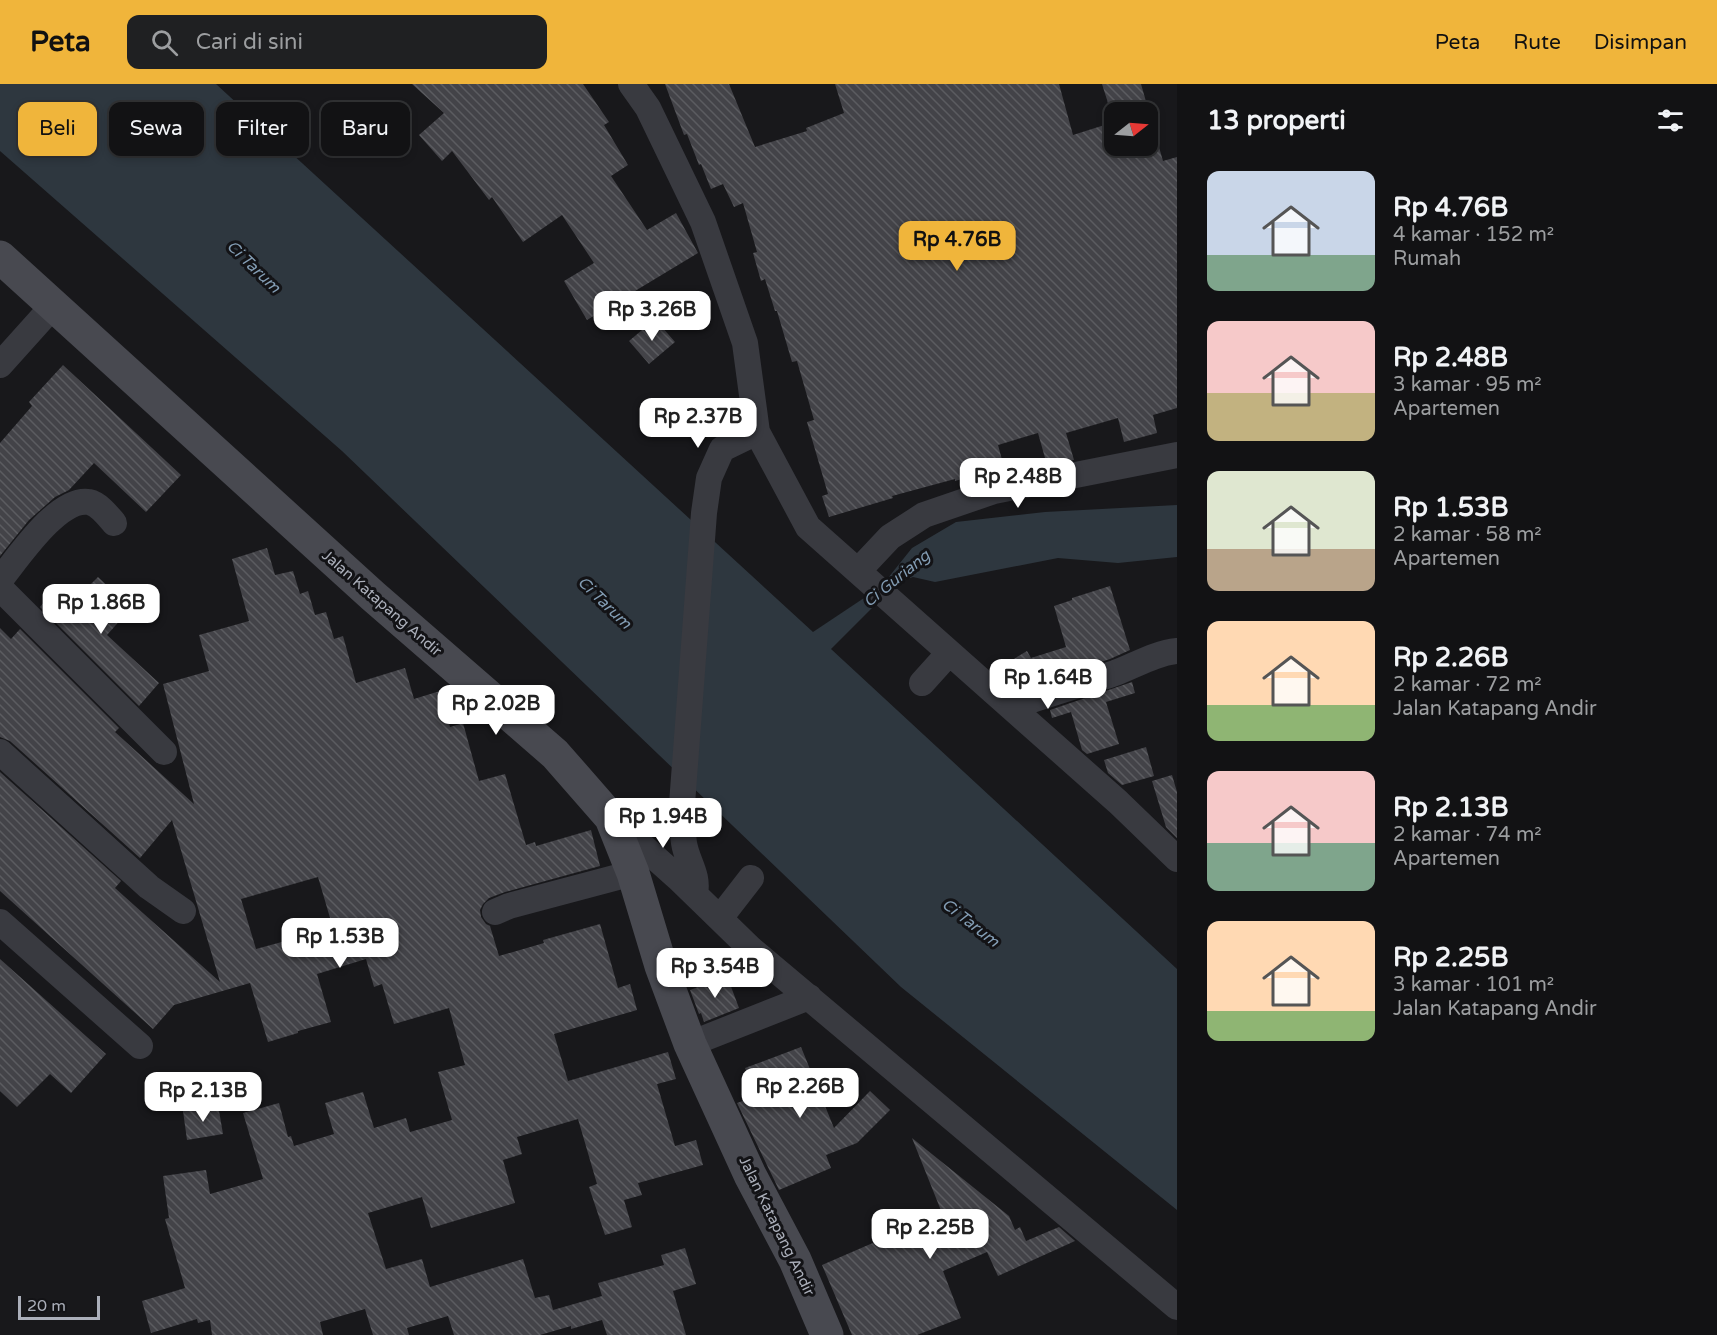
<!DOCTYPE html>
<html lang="id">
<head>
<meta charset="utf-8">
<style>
  body { margin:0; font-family:"Varela Round",sans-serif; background:#1f2022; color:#f1f3f6; height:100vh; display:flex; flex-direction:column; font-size:22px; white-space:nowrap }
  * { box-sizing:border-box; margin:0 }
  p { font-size:20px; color:#9c9ea0 }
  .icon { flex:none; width:33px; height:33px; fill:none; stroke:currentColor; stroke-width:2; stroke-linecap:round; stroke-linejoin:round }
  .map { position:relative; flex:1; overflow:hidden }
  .sheet { display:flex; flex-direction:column; background:#121214; width:540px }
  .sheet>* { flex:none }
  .top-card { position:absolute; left:18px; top:18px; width:570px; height:54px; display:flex; gap:12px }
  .needle { width:39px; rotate:73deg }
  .controls { position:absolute; left:1104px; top:18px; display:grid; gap:12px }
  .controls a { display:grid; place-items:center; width:54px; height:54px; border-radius:12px; background:#121214; box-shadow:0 3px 9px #0003,0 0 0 2px #313234; font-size:30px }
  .scale { position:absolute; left:18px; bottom:15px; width:82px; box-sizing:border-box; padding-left:6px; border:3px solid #abafba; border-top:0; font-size:16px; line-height:21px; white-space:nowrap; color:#abafba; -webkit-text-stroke:4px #131316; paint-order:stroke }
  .price { position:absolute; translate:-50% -51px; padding:0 14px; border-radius:12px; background:#fff; color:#222; font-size:20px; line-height:39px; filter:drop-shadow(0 2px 3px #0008) }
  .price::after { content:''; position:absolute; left:50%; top:36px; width:18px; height:14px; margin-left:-9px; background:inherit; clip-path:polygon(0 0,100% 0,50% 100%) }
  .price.current { background:#f0b53b; color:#111 }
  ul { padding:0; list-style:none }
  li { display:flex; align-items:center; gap:18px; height:150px; padding:0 30px }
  li span { display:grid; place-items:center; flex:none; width:168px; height:120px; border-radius:12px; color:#555 }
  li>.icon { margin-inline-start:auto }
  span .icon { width:72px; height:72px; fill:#fffc; stroke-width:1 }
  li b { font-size:26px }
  h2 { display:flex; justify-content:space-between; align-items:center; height:72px; padding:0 30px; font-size:26px }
  .pill { padding:0 21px; border-radius:12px; background:#121214; box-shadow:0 3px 9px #0003,0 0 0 2px #313234; font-size:21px; line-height:54px }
  .pill.current { background:#f0b53b; color:#111 }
  header { display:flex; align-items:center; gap:36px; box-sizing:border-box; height:84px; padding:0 30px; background:#f0b53b; color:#111 }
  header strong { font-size:28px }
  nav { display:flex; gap:33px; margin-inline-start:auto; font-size:21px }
  .search { width:420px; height:54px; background:#1f2022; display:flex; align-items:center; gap:15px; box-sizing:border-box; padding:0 21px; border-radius:12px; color:#9c9ea0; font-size:22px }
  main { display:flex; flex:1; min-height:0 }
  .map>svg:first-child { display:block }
  .water { fill:#2e373f }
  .building { fill:url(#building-back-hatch); fill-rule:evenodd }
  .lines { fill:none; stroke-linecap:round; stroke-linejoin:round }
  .street { stroke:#393a40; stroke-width:26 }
  .secondary { stroke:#484950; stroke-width:33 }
  .labels { text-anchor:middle; stroke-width:6; stroke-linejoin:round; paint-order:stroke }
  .street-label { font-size:15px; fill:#abafba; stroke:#131316 }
  .water-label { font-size:16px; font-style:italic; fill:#839db4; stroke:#131316 }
</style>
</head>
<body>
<header>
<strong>Peta</strong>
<div class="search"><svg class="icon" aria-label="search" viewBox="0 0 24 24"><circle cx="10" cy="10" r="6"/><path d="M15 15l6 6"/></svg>Cari di sini</div>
<nav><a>Peta</a><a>Rute</a><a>Disimpan</a></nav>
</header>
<main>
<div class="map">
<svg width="1177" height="1251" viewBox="0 0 1177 1251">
  <defs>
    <pattern id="building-back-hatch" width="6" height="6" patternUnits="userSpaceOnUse" patternTransform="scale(1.5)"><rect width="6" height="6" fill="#434348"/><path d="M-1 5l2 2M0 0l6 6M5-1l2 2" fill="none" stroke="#5b5c60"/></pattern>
  </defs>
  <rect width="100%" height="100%" fill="#18181b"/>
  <path class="water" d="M0 0H216L813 548 870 510 888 494 912 464 956 438 1045 428 1177 421V473L1118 479 1058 474 935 498 913 493 893 500 876 520 831 565 1177 885V1126L901 903 342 367 0 67Z"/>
  <path class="building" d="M412 0H583L609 38 604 41 628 81 611 92 647 146 676 129 698 169 587 236 564 197 594 179 562 131 523 158 492 113 489 116 452 67 442 77 419 51 444 29Z
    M665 0H729L755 63 807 47 806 44 844 29 835 0H1059L1073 51 1114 38 1102 0H1141L1163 77 1177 73V324L1153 331 1157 349 1124 358 1118 334 1066 349 1074 376 1047 381 1038 349 998 361 1004 383 955 397V395L892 412 893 414 829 433 822 412 828 410 807 338 814 336 797 277 792 278 777 227H775L765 195 761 197 753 169 757 168 743 119 734 123 723 100 711 105 701 80 699 81 687 50 684 51ZM1114 28H1148V62H1114Z
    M655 235 675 258 649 280 629 257Z
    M63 281 181 391 146 428 94 379 69 406 55 413 29 436 0 472V359L32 322 29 318Z
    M267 464 275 491 293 487 300 510 308 507 315 531 326 528 334 555 343 552 356 599 405 584 414 615 440 607 450 643 463 639 479 697 505 690 526 761 535 758 536 762 591 746 600 782 505 808 489 814 483 820 480 826 481 833 486 840 490 842 499 872 544 859 543 856 600 840 618 904 630 900 637 926 554 950 568 997 668 968 676 995 657 1000 675 1062 696 1056 703 1081 638 1099 642 1111 624 1116 632 1143 605 1151 589 1103 597 1100 578 1035 517 1053 522 1070 503 1076 515 1119 431 1144 422 1113 368 1129 386 1185 422 1175 430 1203 523 1175 535 1214 549 1211 553 1226 602 1212 598 1199 664 1181 661 1171 685 1164 696 1200 673 1207 686 1251H607L602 1236 571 1245V1242L540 1251H454L448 1232 407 1244 409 1251H373L365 1225 320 1238 323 1251H212L210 1236 198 1239 197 1235 151 1249 142 1217 185 1204 165 1135 169 1134 163 1092 206 1086 210 1110 263 1095 243 1029 279 1019 288 1053 291 1052 294 1062 334 1050 325 1019 363 1008 374 1044 406 1034 410 1048 452 1036 438 988 465 981 449 924 394 940 382 900 374 903 366 875 317 890 331 938 298 947V949L268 958 250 899 174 921 153 945 0 807V688L121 797 115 804 220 898 172 736 140 774 10 657 0 653V544L11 555 20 545 119 644 115 648 194 720 163 600 209 587 199 551 249 537 232 475ZM318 793 333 844 256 865 241 815Z
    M98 493 131 524 107 551 159 599 139 622 40 523 55 505 71 520Z
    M1110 502 1130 566 1110 575 1014 606 1005 597 997 585 1027 567 1031 574 1066 563 1054 522 1072 516V514Z
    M1132 598 1135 609 1106 618 1119 660 1087 670 1082 666 1071 628 1052 634 1050 626Z
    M1146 663 1154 692 1122 701 1108 689 1104 676Z
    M1172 691 1177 708V754L1166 743 1152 697Z
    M0 875 106 970 71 1009 50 990 17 1023 0 1007Z
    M727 892 739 924 704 938 701 929 699 930 690 906Z
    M801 963 834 1044 870 1007 890 1026 857 1059 826 1071 831 1084 779 1106 737 1019 756 1012 745 984Z
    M218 1021 223 1050 187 1056 183 1027Z
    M912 1054 1009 1132 1015 1146 1020 1143 1026 1157 1059 1143 1075 1157 998 1192 987 1168 943 1187 961 1234 917 1251H852L822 1181 942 1129Z"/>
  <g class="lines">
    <path class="street" d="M631 0 648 24 703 138 745 259 757 348 808 443 1118 718 1177 775
      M0 281 53 222
      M858 487 890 453 924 431 994 407 1177 371
      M0 496C18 474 58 413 89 418 99 420 108 432 114 439
      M0 504 164 668
      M922 599 949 569
      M1012 623C1046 610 1081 601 1115 589 1136 581 1156 569 1177 567
      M0 668 149 803 183 827
      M612 735 678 794 751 865 1177 1223
      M695 810C699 790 687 778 684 759 682 746 683 733 682 720L704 429 709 394 722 365 757 348
      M495 828 509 822 633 789
      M720 834 751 794
      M0 838 140 962
      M690 960 809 913"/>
    <path class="secondary" d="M0 173 373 512 555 670 611 734 633 789 661 882 690 960 750 1091 795 1176 827 1251"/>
  </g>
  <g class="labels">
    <g class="street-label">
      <text transform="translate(382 519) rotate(41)" y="5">Jalan Katapang Andir</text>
      <text transform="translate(777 1142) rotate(64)" y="5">Jalan Katapang Andir</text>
    </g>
    <g class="water-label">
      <text transform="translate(254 182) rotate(44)" y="6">Ci Tarum</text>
      <text transform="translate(896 494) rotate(-39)" y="6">Ci Guriang</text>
      <text transform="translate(605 518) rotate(44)" y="6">Ci Tarum</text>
      <text transform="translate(971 838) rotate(38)" y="6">Ci Tarum</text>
    </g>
  </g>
</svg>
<div class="controls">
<a><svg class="needle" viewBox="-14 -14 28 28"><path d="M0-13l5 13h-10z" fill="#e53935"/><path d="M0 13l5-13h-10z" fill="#9c9ea0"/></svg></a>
</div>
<div class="scale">20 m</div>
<b class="price current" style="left:957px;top:188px">Rp 4.76B</b>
<b class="price" style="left:652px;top:258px">Rp 3.26B</b>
<b class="price" style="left:698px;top:365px">Rp 2.37B</b>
<b class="price" style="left:1018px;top:425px">Rp 2.48B</b>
<b class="price" style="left:101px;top:551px">Rp 1.86B</b>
<b class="price" style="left:1048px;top:626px">Rp 1.64B</b>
<b class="price" style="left:496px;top:652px">Rp 2.02B</b>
<b class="price" style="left:663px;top:765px">Rp 1.94B</b>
<b class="price" style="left:340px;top:885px">Rp 1.53B</b>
<b class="price" style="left:715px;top:915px">Rp 3.54B</b>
<b class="price" style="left:800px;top:1035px">Rp 2.26B</b>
<b class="price" style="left:203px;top:1039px">Rp 2.13B</b>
<b class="price" style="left:930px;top:1176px">Rp 2.25B</b>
<div class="top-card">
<a class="pill current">Beli</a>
<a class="pill">Sewa</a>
<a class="pill">Filter</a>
<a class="pill">Baru</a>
</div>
</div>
<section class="sheet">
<h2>13 properti<svg class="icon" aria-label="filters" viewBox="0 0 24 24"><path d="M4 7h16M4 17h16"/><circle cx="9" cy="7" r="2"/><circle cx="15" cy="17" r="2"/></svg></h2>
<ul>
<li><span style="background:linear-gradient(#c9d6e8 70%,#7fa58c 0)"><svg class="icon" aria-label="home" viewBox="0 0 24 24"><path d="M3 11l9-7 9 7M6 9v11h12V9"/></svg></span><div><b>Rp 4.76B</b><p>4 kamar · 152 m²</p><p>Rumah</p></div></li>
<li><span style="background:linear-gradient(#f6c9c9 60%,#c2b280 0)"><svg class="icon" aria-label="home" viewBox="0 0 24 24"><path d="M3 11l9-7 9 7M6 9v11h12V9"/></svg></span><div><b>Rp 2.48B</b><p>3 kamar · 95 m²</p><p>Apartemen</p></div></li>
<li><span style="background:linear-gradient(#dfe7d0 65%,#b9a48a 0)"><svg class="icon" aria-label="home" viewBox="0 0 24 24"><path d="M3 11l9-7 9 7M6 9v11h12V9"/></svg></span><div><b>Rp 1.53B</b><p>2 kamar · 58 m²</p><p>Apartemen</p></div></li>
<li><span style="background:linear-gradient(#ffd9b3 70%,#8fb573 0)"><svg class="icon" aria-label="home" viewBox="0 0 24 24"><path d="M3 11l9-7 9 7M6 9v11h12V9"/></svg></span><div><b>Rp 2.26B</b><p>2 kamar · 72 m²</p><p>Jalan Katapang Andir</p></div></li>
<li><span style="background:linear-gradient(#f6c9c9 60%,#7fa58c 0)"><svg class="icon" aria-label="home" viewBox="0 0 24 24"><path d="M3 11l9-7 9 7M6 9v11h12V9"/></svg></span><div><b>Rp 2.13B</b><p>2 kamar · 74 m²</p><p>Apartemen</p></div></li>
<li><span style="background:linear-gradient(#ffd9b3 75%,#8fb573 0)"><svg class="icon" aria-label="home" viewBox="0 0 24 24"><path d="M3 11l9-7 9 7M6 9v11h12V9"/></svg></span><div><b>Rp 2.25B</b><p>3 kamar · 101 m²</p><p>Jalan Katapang Andir</p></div></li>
</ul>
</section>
</main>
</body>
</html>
